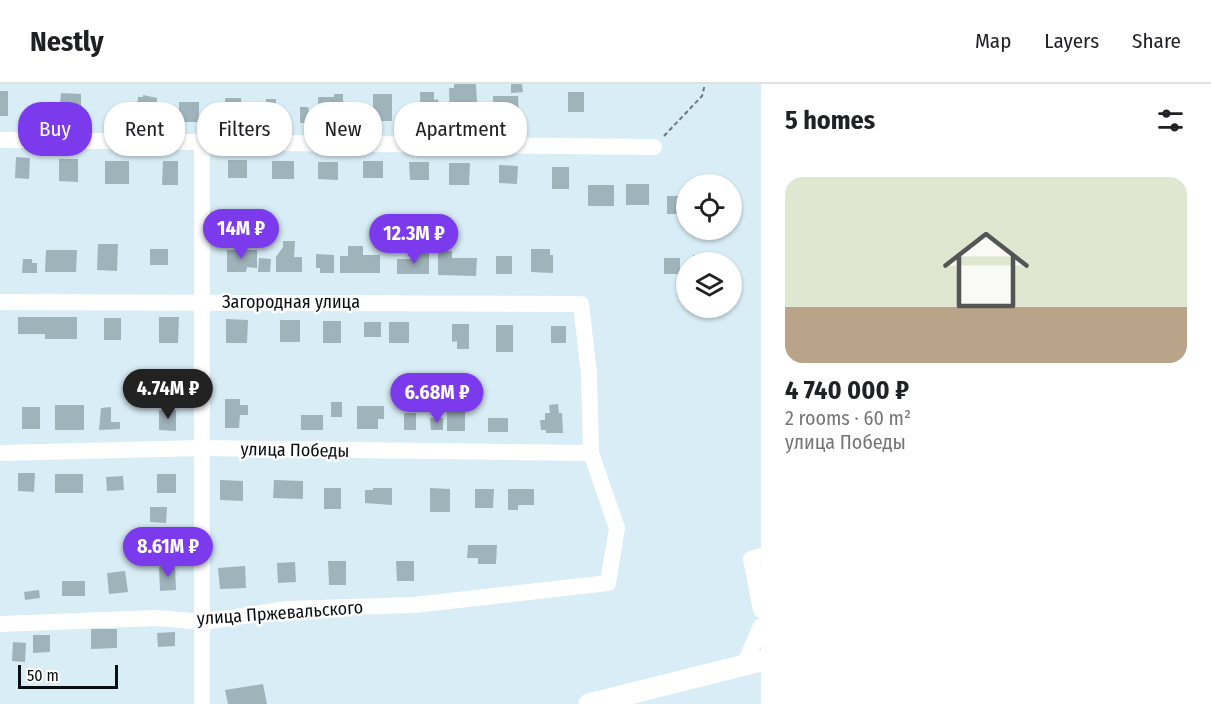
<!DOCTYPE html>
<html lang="en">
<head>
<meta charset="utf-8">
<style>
  body { margin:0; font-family:"Fira Sans Condensed",sans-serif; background:#f2f2f2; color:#202124; height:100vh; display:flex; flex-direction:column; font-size:22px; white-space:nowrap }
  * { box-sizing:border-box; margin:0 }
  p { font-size:20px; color:#757577 }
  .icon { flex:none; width:33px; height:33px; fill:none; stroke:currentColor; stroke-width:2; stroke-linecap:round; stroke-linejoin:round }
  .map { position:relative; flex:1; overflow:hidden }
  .sheet { display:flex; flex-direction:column; background:#fff; width:450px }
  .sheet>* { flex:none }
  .top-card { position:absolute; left:18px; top:18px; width:570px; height:54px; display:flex; gap:12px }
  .tools { position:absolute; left:676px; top:90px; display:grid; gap:12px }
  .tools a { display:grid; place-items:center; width:66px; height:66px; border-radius:50%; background:#fff; box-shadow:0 2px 4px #0004; font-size:30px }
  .scale { position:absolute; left:18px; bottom:15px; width:100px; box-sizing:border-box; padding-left:6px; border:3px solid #080f12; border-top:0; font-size:16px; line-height:21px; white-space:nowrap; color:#080f12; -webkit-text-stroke:4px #fff; paint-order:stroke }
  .price { position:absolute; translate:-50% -51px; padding:0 14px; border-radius:21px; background:#7c3aed; color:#fff; font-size:20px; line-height:39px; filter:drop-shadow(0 2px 3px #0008) }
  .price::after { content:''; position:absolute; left:50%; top:36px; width:18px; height:14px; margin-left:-9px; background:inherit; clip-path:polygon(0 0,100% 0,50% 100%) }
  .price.selected { background:#222; color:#fff }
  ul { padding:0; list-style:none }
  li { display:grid; align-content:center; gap:12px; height:318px; padding:0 24px }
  li span { display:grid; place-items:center; height:186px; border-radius:18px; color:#555 }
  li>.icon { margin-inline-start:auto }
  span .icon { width:108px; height:108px; fill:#fffc; stroke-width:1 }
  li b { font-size:26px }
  h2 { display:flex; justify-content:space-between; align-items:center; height:72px; padding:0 24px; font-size:26px }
  .pill { padding:0 21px; border-radius:24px; background:#fff; box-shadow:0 2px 4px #0004; font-size:21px; line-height:54px }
  .pill.selected { background:#7c3aed; color:#fff }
  header { display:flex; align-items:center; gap:36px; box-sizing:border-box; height:84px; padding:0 30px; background:#fff; border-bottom:2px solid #e0e0e0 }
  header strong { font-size:28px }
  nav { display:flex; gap:33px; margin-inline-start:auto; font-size:21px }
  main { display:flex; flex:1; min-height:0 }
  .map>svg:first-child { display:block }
  .building { fill:#9fb3ba }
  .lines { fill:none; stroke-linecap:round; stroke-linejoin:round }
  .path { stroke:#6b797e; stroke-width:2; stroke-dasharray:4.5 3; stroke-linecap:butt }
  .minor { stroke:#fff; stroke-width:16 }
  .major { stroke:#fff; stroke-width:21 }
  .labels { text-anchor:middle; stroke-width:5; stroke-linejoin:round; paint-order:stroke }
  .street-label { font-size:18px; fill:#080f12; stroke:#fff }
</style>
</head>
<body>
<header>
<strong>Nestly</strong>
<nav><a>Map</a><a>Layers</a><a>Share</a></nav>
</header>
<main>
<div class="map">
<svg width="761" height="620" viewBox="0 0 761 620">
  <rect width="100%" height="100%" fill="#d8edf5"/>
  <path class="building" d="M454 0H476L478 36 450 37 449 4H454Z
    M511 0H522L523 8 511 9Z
    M0 7H8V32H0Z
    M420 8H434V16L438 15 439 38H421Z
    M568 8H584V28H568Z
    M61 9 81 10V36L56 35V21H60Z
    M334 10H343V38H319L318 13H334Z
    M373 10H392V37H373Z
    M143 11 157 14 156 38 136 36 138 13H143Z
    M493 12H518L519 34 493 35Z
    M225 14H241L242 38H226Z
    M266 15H276V38H266Z
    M179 18H199V38H179Z
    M300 23H308L311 39H300Z
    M16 73 30 74 29 95 15 94Z
    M59 75H78V98L59 97Z
    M228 76H247V94H228Z
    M105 77H129V100H105Z
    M163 77H178V101H162Z
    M272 77H294V95H272Z
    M363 77H383V94H363Z
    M318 78H338V96L318 95Z
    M409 78H429V96H410Z
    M449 79H470L469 101H449Z
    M499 81 518 82 517 100 499 99Z
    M552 83H569V105H552Z
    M626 100H649V121H626Z
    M588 101H614V122H588Z
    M667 112H687V130H667Z
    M283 157H295L294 173H302V188H276V173L283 163Z
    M98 160H118L117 187 97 186Z
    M348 162H363V171H380V189H340V172H348Z
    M150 165H168V181H150Z
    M531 165H550V171H553V189L531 188Z
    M46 166H77L76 188H45Z
    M227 166H257V184L247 183 246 188H227Z
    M438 167H452V174H477L476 192 438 191Z
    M415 169H429V190H397V175H415Z
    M316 170 334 171V189H320V184H316Z
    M693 171H713V178H693Z
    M496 172H512V190H496Z
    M259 174 271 175 270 188H258Z
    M664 174H680V190H664Z
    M23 175H32V179H37V189H22Z
    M18 233H77V255H45V250H18Z
    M159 233H179L178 259H159Z
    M104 234H121V256H104Z
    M226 235 248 236 247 259H226Z
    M280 236H300V258H280Z
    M323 237H341V259H323Z
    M364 238H381V253H364Z
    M389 238H409V259H389Z
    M452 240H469V265H457V257L452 258Z
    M496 241H513V268H496Z
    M551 242H566V259H551Z
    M225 315H240V321H248V331H240L239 344H225Z
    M331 318H342V333H331Z
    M558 320 559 329H562L563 349H546V346H541L540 336H545V329H550L549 321Z
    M55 321H84V346H55Z
    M357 322H384V335H378V345H357Z
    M22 323H40V345H22Z
    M111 323V338H120V345L99 346 101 324Z
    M447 325H465V347H447Z
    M159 326H176V347L159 346Z
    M404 329H416V346H404Z
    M301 331H323V346H301Z
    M430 334H443V346H431Z
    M488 334H508V348H488Z
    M18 389H35L34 408 18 407Z
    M55 390H83V409H55Z
    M157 390H176V409H157Z
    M123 392 124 406 107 407 106 393Z
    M220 396 243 397V417L220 416Z
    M274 396 303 397V415L273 414Z
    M324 404H341V425H324Z
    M373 404H392V421L365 419V406H373Z
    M430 404 450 405V428H430Z
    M475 405H494L493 424H475Z
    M508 405H534V421H518V426H508Z
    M150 423H167L166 439 150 438Z
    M468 461H497L496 480H478V474H467Z
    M328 477H346V501H329Z
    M396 477H414V497H397Z
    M295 478 296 498 278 499 277 479Z
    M175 482 176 506 160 507 159 483Z
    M245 482 246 504 220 505 218 484Z
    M125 487 128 508 109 510 107 489Z
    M62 497H85V512H62Z
    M39 506 40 514 25 516 24 508Z
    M91 545H117V564L91 565Z
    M175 548V562L158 563 157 549Z
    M33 551H50V568L33 569Z
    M13 558 26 559 25 578 12 577Z
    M263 600 267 620H228L225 606Z"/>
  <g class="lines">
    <path class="path" d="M664 52 702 12 705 0"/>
    <path class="minor" d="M0 56 654 63
      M0 218 581 220 589 290 591 369 617 444 608 499 414 521 287 525 204 538 157 534 0 540
      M0 369 203 364 591 369
      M761 472 751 475 761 526
      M744 581 761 542
      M202 620V60"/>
    <path class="major" d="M589 620 761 577"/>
  </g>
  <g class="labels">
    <g class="street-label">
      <text x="291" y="224">Загородная улица</text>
      <text transform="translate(295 366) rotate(1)" y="6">улица Победы</text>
      <text transform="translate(280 529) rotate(-4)" y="6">улица Пржевальского</text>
    </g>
  </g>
</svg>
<div class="tools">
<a><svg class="icon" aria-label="locate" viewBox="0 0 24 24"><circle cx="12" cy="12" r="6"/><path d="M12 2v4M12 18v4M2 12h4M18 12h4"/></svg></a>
<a><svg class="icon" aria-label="layers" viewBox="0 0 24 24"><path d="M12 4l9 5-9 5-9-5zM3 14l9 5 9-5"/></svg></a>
</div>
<div class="scale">50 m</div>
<b class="price" style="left:241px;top:176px">14M ₽</b>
<b class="price" style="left:414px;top:181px">12.3M ₽</b>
<b class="price selected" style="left:168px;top:336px">4.74M ₽</b>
<b class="price" style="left:437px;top:340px">6.68M ₽</b>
<b class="price" style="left:168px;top:494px">8.61M ₽</b>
<div class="top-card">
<a class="pill selected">Buy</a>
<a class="pill">Rent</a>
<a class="pill">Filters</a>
<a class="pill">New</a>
<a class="pill">Apartment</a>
</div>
</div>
<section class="sheet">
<h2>5 homes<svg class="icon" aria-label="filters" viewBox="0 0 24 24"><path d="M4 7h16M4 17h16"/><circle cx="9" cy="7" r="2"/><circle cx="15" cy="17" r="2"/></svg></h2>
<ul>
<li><span style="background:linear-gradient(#dfe7d0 70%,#b9a48a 0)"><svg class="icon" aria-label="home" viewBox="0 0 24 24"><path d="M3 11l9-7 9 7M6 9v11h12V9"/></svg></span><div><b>4 740 000 ₽</b><p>2 rooms · 60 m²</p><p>улица Победы</p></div></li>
</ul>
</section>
</main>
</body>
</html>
